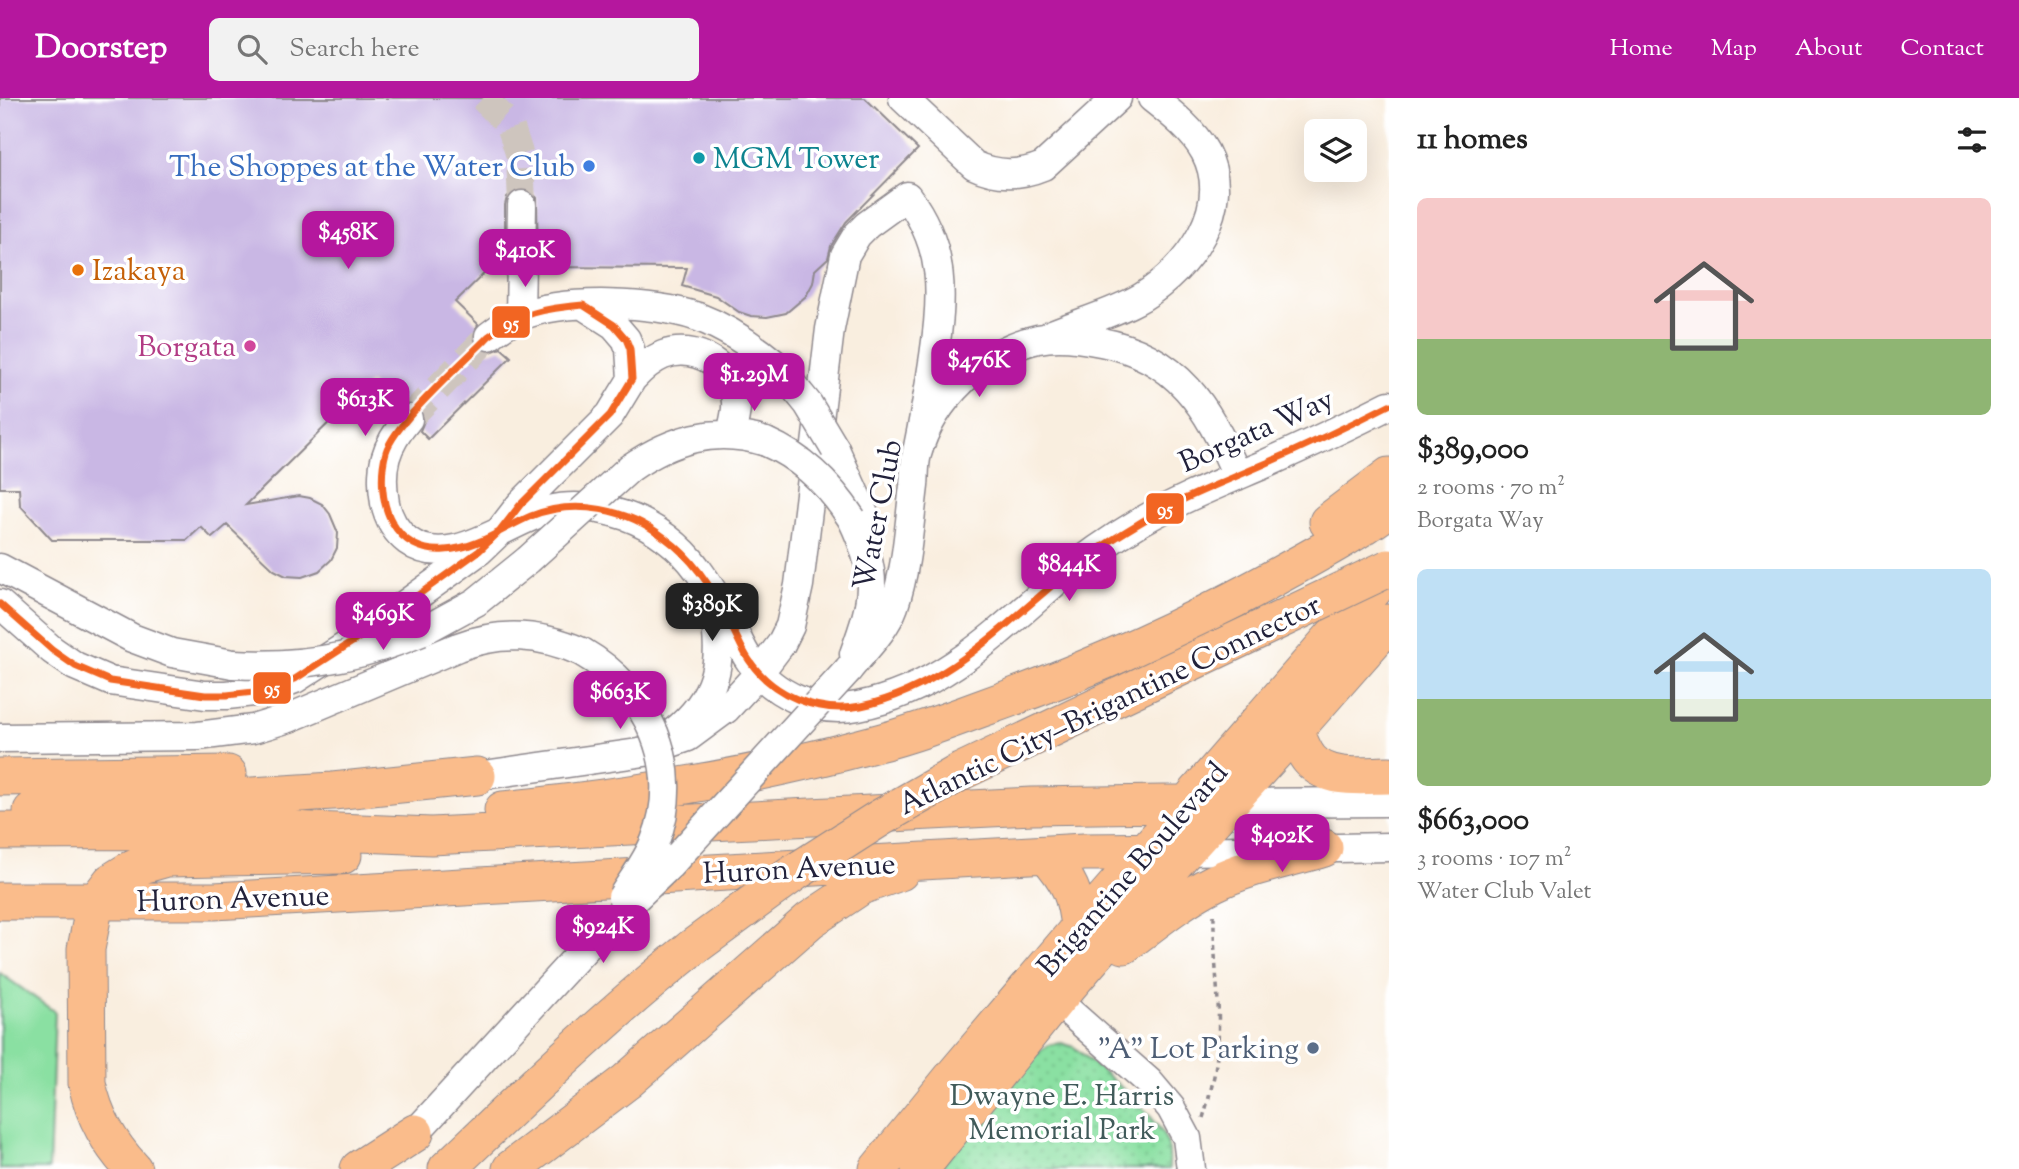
<!DOCTYPE html>
<html lang="en">
<head>
<meta charset="utf-8">
<style>
  body { margin:0; font-family:"Sorts Mill Goudy",serif; background:#f2f2f2; color:#222; height:100vh; display:flex; flex-direction:column; font-size:26px; white-space:nowrap }
  * { box-sizing:border-box; margin:0 }
  p { font-size:23px; color:#767676 }
  .icon { flex:none; width:38px; height:38px; fill:none; stroke:currentColor; stroke-width:2; stroke-linecap:round; stroke-linejoin:round }
  .map { position:relative; flex:1; overflow:hidden }
  .panel { display:flex; flex-direction:column; background:#fff; width:630px }
  .panel>* { flex:none }
  .tools { position:absolute; left:1304px; top:21px; display:grid; gap:14px }
  .tools a { display:grid; place-items:center; width:63px; height:63px; border-radius:10px; background:#fff; box-shadow:0 7px 28px #0002; font-size:35px }
  .price { position:absolute; translate:-50% -60px; padding:0 16px; border-radius:14px; background:#b5179e; color:#fff; font-size:23px; line-height:46px; filter:drop-shadow(0 2px 4px #0008) }
  .price::after { content:''; position:absolute; left:50%; top:42px; width:21px; height:16px; margin-left:-10px; background:inherit; clip-path:polygon(0 0,100% 0,50% 100%) }
  .price.selected { background:#222; color:#fff }
  ul { padding:0; list-style:none }
  li { display:grid; align-content:center; gap:14px; height:371px; padding:0 28px }
  li span { display:grid; place-items:center; height:217px; border-radius:10px; color:#555 }
  li>.icon { margin-inline-start:auto }
  span .icon { width:126px; height:126px; fill:#fffc; stroke-width:1 }
  li b { font-size:30px }
  h2 { display:flex; justify-content:space-between; align-items:center; height:84px; padding:0 28px; font-size:30px }
  header { display:flex; align-items:center; gap:42px; box-sizing:border-box; height:98px; padding:0 35px; background:#b5179e; color:#fff }
  header strong { font-size:33px }
  nav { display:flex; gap:38px; margin-inline-start:auto; font-size:24px }
  .search { width:490px; height:63px; background:#f2f2f2; display:flex; align-items:center; gap:18px; box-sizing:border-box; padding:0 24px; border-radius:10px; color:#767676; font-size:26px }
  main { display:flex; flex:1; min-height:0 }
  .map>svg:first-child { display:block }
  .green { fill:#8ae0a2; stroke:#56816e; stroke-width:2 }
  .park { fill:url(#park-dots); stroke:#56816e; stroke-width:2 }
  .building { fill:#c9b7e4 }
  .lines { fill:none; stroke-linecap:round; stroke-linejoin:round }
  .minor-tunnel { stroke:#cec5be; stroke-width:28; stroke-dasharray:28 14; stroke-linecap:butt }
  .minor-casing { stroke:#8e888d; stroke-width:31 }
  .major-casing { stroke:#8e888d; stroke-width:39 }
  .path { stroke:#8e888d; stroke-width:3.5; stroke-dasharray:5 5; stroke-linecap:butt }
  .minor { stroke:#fff; stroke-width:28 }
  .major { stroke:#fabc8b; stroke-width:37 }
  .minor-bridge-casing { stroke:#8e888d; stroke-width:31; stroke-linecap:butt }
  .major-bridge-casing { stroke:#8e888d; stroke-width:39; stroke-linecap:butt }
  .minor-bridge { stroke:#fff; stroke-width:28 }
  .major-bridge { stroke:#fabc8b; stroke-width:37 }
  .bus-1-casing { stroke:#fff; stroke-width:12 }
  .bus-1 { stroke:#f26522; stroke-width:7 }
  .culture-dot { fill:#0f9aa8; stroke:#fff; stroke-width:2.5 }
  .shop-dot { fill:#3f7fe0; stroke:#fff; stroke-width:2.5 }
  .food-dot { fill:#e8710a; stroke:#fff; stroke-width:2.5 }
  .hotel-dot { fill:#d1479c; stroke:#fff; stroke-width:2.5 }
  .service-dot { fill:#5c6f8a; stroke:#fff; stroke-width:2.5 }
  .labels { text-anchor:middle; stroke-width:7; stroke-linejoin:round; paint-order:stroke }
  .culture-label { font-size:30px; fill:#0d838f; stroke:#fff; text-anchor:start }
  .shop-label { font-size:30px; fill:#366cbe; stroke:#fff; text-anchor:end }
  .food-label { font-size:30px; fill:#c56008; stroke:#fff; text-anchor:start }
  .hotel-label { font-size:30px; fill:#b23c85; stroke:#fff; text-anchor:end }
  .street-label { font-size:30px; fill:#22223b; stroke:#fff }
  .service-label { font-size:30px; fill:#4e5e75; stroke:#fff; text-anchor:end }
  .park-label { font-size:30px; fill:#415b5a; stroke:#fff }
  .line-badge { stroke:#fff; stroke-width:2.5 }
  .badge-label { font-size:19px; text-anchor:middle; font-weight:bold; fill:#fff }
</style>
</head>
<body>
<header>
<strong>Doorstep</strong>
<div class="search"><svg class="icon" aria-label="search" viewBox="0 0 24 24"><circle cx="10" cy="10" r="6"/><path d="M15 15l6 6"/></svg>Search here</div>
<nav><a>Home</a><a>Map</a><a>About</a><a>Contact</a></nav>
</header>
<main>
<div class="map">
<svg width="1389" height="1071" viewBox="0 0 1389 1071">
  <defs>
    <pattern id="park-dots" width="8" height="8" patternUnits="userSpaceOnUse" patternTransform="scale(1.75)"><rect width="8" height="8" fill="#8ae0a2"/><path d="M2 2h.1M6 6h.1" fill="none" stroke="#77c08c" stroke-width="1.8" stroke-linecap="round"/></pattern>
  </defs>
  <rect width="100%" height="100%" fill="#fff"/>
  <filter id="ink" filterUnits="userSpaceOnUse"><feTurbulence type="fractalNoise" baseFrequency=".0143" numOctaves="2"/><feDisplacementMap in="SourceGraphic" scale="14" xChannelSelector="R" yChannelSelector="G"/><feConvolveMatrix kernelMatrix="1 2 1 2 8 2 1 2 1" color-interpolation-filters="sRGB"/></filter>
  <filter id="wash" filterUnits="userSpaceOnUse"><feTurbulence type="fractalNoise" baseFrequency=".00686" numOctaves="4" result="noise"/><feDisplacementMap in="SourceGraphic" scale="28" xChannelSelector="R" yChannelSelector="G"/><feGaussianBlur stdDeviation="1.57" result="paint"/><feColorMatrix in="noise" values="0 0 0 0 0 0 0 0 0 0 0 0 0 0 0 0 0 1.4 0 .05"/><feComposite in="paint" operator="in"/></filter>
  <g filter="url(#wash)">
    <rect width="100%" height="100%" fill="#f9eedf"/>
    <path class="green" d="M0 875 55 914 49 1071H0Z"/>
    <path class="park" d="M1061 945 1074 949C1098 971 1162 1017 1168 1049 1170 1056 1169 1064 1169 1071H939L1036 956 1049 947Z"/>
    <g id="blocks">
      <path class="building" d="M0 0H865L918 51 846 124 831 148 828 160 815 172 813 185 806 198 786 215 767 219 751 218 739 214 716 198 682 188 687 170 538 169 537 100 531 93 523 90 513 93 507 99 505 107V155L455 204 478 226 473 240 476 249 482 253 491 254 501 250 511 259 428 341 420 333 424 323 423 314 419 308 410 305 396 309 370 284 246 407 299 398 310 400 322 406 330 416 338 435 337 450 331 462 319 473 302 479 286 478 274 472 227 427 212 440 201 429 187 442H52L20 407 19 390H0Z"/>
    </g>
  </g>
  <g filter="url(#ink)">
    <use href="#blocks" fill-opacity="0" stroke="#8e888d" stroke-width="2"/>
    <g class="lines">
      <path class="minor-tunnel" d="M483 0 510 27 520 58 522 107
        M408 321 489 238"/>
      <g class="minor-casing">
        <path id="minor" d="M903 0 974 67C997 78 1019 78 1043 68L1117 0
          M520 218 522 107
          M1052 236C1081 224 1115 215 1142 199 1188 171 1234 109 1205 54 1193 32 1171 15 1152 0
          M489 238C499 230 510 223 521 218 565 200 654 204 698 219 727 230 752 247 776 267
          M632 281C641 271 651 262 663 257 696 245 734 268 736 304 737 315 733 326 731 336
          M408 321C385 348 379 369 385 405 388 420 396 434 408 443 450 474 508 423 549 412 574 406 602 410 626 418 654 428 681 448 698 472 710 488 720 505 729 523 736 536 741 551 750 563 774 598 817 616 858 608 940 593 1000 532 1060 480 1085 459 1113 440 1140 424 1180 401 1223 384 1265 366 1307 347 1348 328 1389 307
          M835 351 864 416
          M630 370C672 341 715 328 766 344
          M852 421C879 477 875 499 854 556
          M0 470 132 540 172 555 233 566
          M0 506 52 552 75 568 110 583 205 597H227L263 593 295 581 360 539 479 453 500 433 520 407 610 317 632 281 630 251 626 241 614 227 583 207
          M421 534 476 504 528 462
          M848 572C864 552 885 533 894 508 907 470 909 427 914 388 915 378 914 366 917 356 932 302 982 253 1038 241 1057 237 1082 240 1101 244 1177 258 1210 310 1237 378
          M674 634C716 600 725 564 713 512
          M0 640 198 638 253 631 289 620 458 549C500 533 540 535 582 554
          M477 678 645 654 688 639 726 611 759 575 781 546 790 528 799 487 830 231 845 157 857 137 867 127 907 98C946 150 943 198 934 258 929 292 923 325 916 359
          M1229 705 1389 704
          M1185 753 1389 749
          M1056 902 1149 984 1171 1010 1187 1040 1191 1071
          M415 1035 602 832"/>
      </g>
      <g class="major-casing">
        <path id="major" d="M1328 424 1389 378
          M1295 632C1299 642 1303 654 1310 662 1329 683 1364 677 1389 677
          M0 679 228 676
          M503 712C629 699 752 679 874 646 910 637 945 624 980 611 1076 577 1171 536 1261 487 1304 463 1349 440 1389 411
          M32 713 54 710 333 693 477 678
          M0 733 290 732 431 738 1032 708 1229 705
          M1047 757C1069 782 1076 797 1079 830
          M0 803H214L1084 754 1185 753
          M1124 847C1153 825 1182 801 1214 785 1248 768 1288 761 1324 750
          M133 1071C109 1045 94 1019 87 985L86 851 95 805 111 784 135 769 167 760 343 757
          M359 1071 415 1035
          M447 1071C527 995 605 919 692 850
          M511 1071 627 983 810 822 861 788 900 774
          M878 1071 956 975 1079 830 1389 474
          M920 1071 1056 902 1185 753 1295 632 1389 525"/>
      </g>
      <path class="path" d="M1203 1020C1209 1000 1215 979 1217 957 1222 910 1213 864 1214 817"/>
      <use href="#minor" class="minor"/>
      <use href="#major" class="major"/>
      <g class="minor-bridge-casing">
        <path id="minor-bridge" d="M776 267 808 306 835 351
          M766 344C803 360 830 387 852 421
          M528 462 630 370
          M582 554C648 592 684 669 655 743 647 763 633 781 622 799
          M233 566C299 570 360 560 421 534
          M602 832 669 768 848 572"/>
      </g>
      <g class="major-bridge-casing">
        <path id="major-bridge" d="M692 850 794 775 880 720 962 673 1389 470"/>
      </g>
      <use href="#minor-bridge" class="minor-bridge"/>
      <use href="#major-bridge" class="major-bridge"/>
      <g class="bus-1-casing">
        <path id="bus-1" d="M0 506 52 552 75 568 110 583 205 597H227L263 593 295 581 360 539 479 453 500 433 520 407 610 317 632 281 630 251 626 241 614 227 583 207C545 210 521 215 489 238 465 263 395 324 386 354 380 375 381 405 392 424 403 444 422 454 445 452 476 451 503 430 531 418 575 400 628 411 665 440 694 461 714 492 729 524 736 536 741 550 749 562 773 598 818 616 861 608 943 591 1001 530 1062 479 1085 459 1111 442 1138 426 1176 402 1219 386 1260 368 1304 349 1346 329 1389 307"/>
      </g>
      <use href="#bus-1" class="bus-1"/>
    </g>
  </g>
  <circle class="culture-dot" cx="699" cy="60" r="7"/>
  <circle class="shop-dot" cx="589" cy="68" r="7"/>
  <circle class="food-dot" cx="78" cy="172" r="7"/>
  <circle class="hotel-dot" cx="250" cy="248" r="7"/>
  <circle class="service-dot" cx="1313" cy="950" r="7"/>
  <g class="labels">
    <g class="culture-label">
      <text x="713" y="70">MGM Tower</text>
    </g>
    <g class="shop-label">
      <text x="575" y="78">The Shoppes at the Water Club</text>
    </g>
    <g class="food-label">
      <text x="92" y="182">Izakaya</text>
    </g>
    <g class="hotel-label">
      <text x="236" y="258">Borgata</text>
    </g>
    <g class="street-label">
      <text transform="translate(1256 332) rotate(-24)" y="10">Borgata Way</text>
      <text transform="translate(877 417) rotate(-79)" y="10">Water Club</text>
      <text transform="translate(1109 606) rotate(-26)" y="10">Atlantic City–Brigantine Connector</text>
      <text transform="translate(799 770) rotate(-3)" y="10">Huron Avenue</text>
      <text transform="translate(1132 771) rotate(-49)" y="10">Brigantine Boulevard</text>
      <text transform="translate(233 800) rotate(-2)" y="10">Huron Avenue</text>
    </g>
    <g class="service-label">
      <text x="1299" y="960">"A" Lot Parking</text>
    </g>
    <g class="park-label">
      <text x="1062" y="1007">Dwayne E. Harris<tspan x="1062" dy="34">Memorial Park</tspan></text>
    </g>
  </g>
  <g class="line-badge">
    <rect x="491" y="207" width="40" height="34" rx="7" fill="#f26522"/>
    <rect x="1145" y="394" width="40" height="33" rx="7" fill="#f26522"/>
    <rect x="252" y="573" width="40" height="34" rx="7" fill="#f26522"/>
  </g>
  <g class="badge-label">
    <text x="511" y="231">95</text>
    <text x="1165" y="417">95</text>
    <text x="272" y="596">95</text>
  </g>
</svg>
<div class="tools">
<a><svg class="icon" aria-label="layers" viewBox="0 0 24 24"><path d="M12 4l9 5-9 5-9-5zM3 14l9 5 9-5"/></svg></a>
</div>
<b class="price" style="left:348px;top:173px">$458K</b>
<b class="price" style="left:525px;top:191px">$410K</b>
<b class="price" style="left:979px;top:301px">$476K</b>
<b class="price" style="left:754px;top:315px">$1.29M</b>
<b class="price" style="left:365px;top:340px">$613K</b>
<b class="price" style="left:1069px;top:505px">$844K</b>
<b class="price selected" style="left:712px;top:545px">$389K</b>
<b class="price" style="left:383px;top:554px">$469K</b>
<b class="price" style="left:620px;top:633px">$663K</b>
<b class="price" style="left:1282px;top:776px">$402K</b>
<b class="price" style="left:603px;top:867px">$924K</b>
</div>
<section class="panel">
<h2>11 homes<svg class="icon" aria-label="filters" viewBox="0 0 24 24"><path d="M4 7h16M4 17h16"/><circle cx="9" cy="7" r="2"/><circle cx="15" cy="17" r="2"/></svg></h2>
<ul>
<li><span style="background:linear-gradient(#f6c9c9 65%,#8fb573 0)"><svg class="icon" aria-label="home" viewBox="0 0 24 24"><path d="M3 11l9-7 9 7M6 9v11h12V9"/></svg></span><div><b>$389,000</b><p>2 rooms · 70 m²</p><p>Borgata Way</p></div></li>
<li><span style="background:linear-gradient(#bfe0f5 60%,#8fb573 0)"><svg class="icon" aria-label="home" viewBox="0 0 24 24"><path d="M3 11l9-7 9 7M6 9v11h12V9"/></svg></span><div><b>$663,000</b><p>3 rooms · 107 m²</p><p>Water Club Valet</p></div></li>
</ul>
</section>
</main>
</body>
</html>
